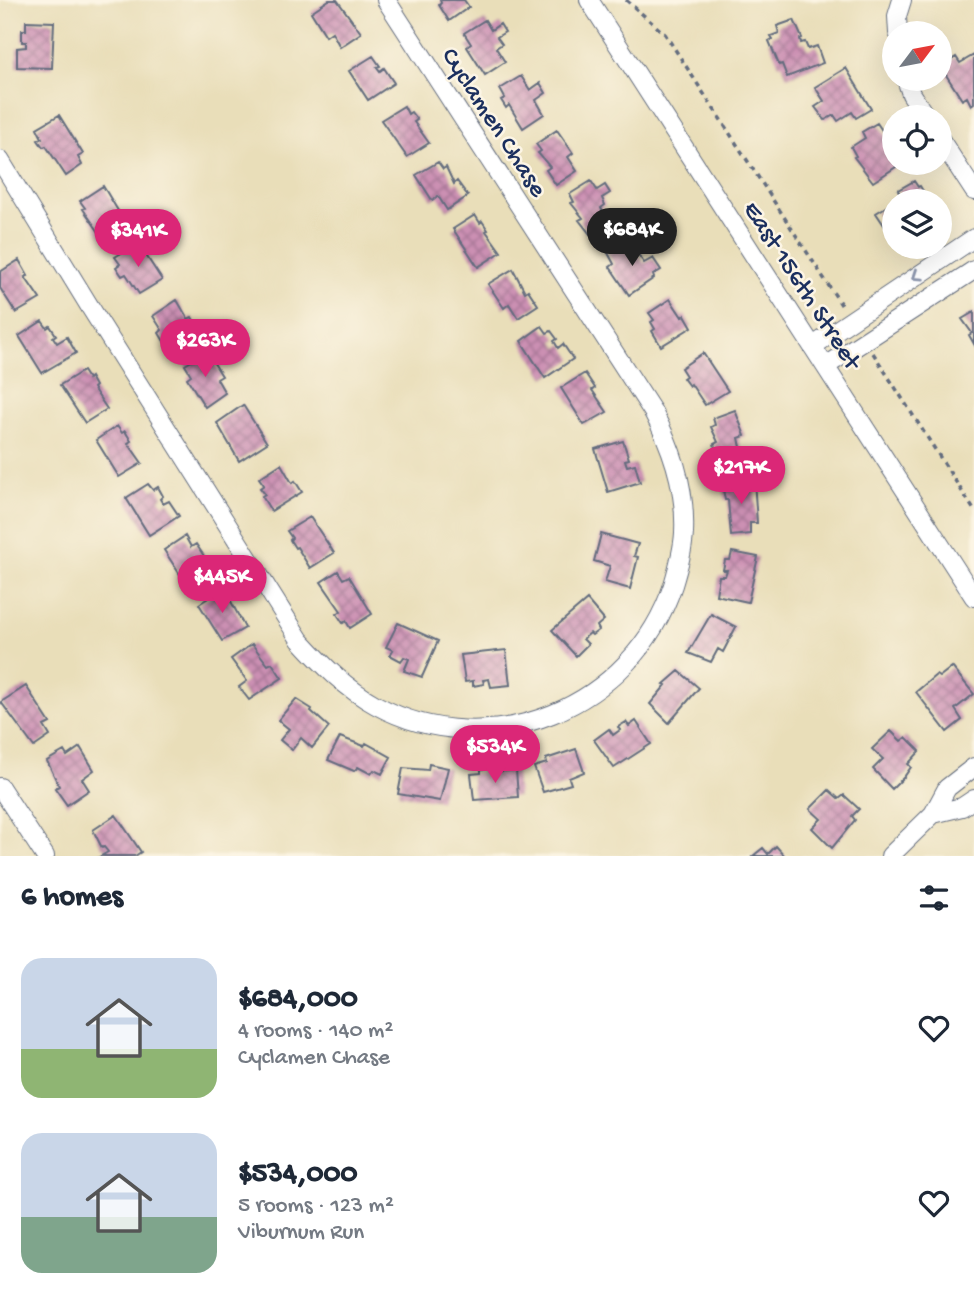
<!DOCTYPE html>
<html lang="en">
<head>
<meta charset="utf-8">
<style>
  body { margin:0; font-family:"Gochi Hand",sans-serif; background:#f6f6f7; color:#1f2937; height:100vh; display:flex; flex-direction:column; font-size:26px; white-space:nowrap }
  * { box-sizing:border-box; margin:0 }
  p { font-size:23px; color:#747a83 }
  .icon { flex:none; width:38px; height:38px; fill:none; stroke:currentColor; stroke-width:2; stroke-linecap:round; stroke-linejoin:round }
  .map { position:relative; height:856px; overflow:hidden }
  .panel { display:flex; flex-direction:column; background:#fff; flex:1 }
  .panel>* { flex:none }
  .needle { width:46px; rotate:58deg }
  .controls { position:absolute; left:882px; top:21px; display:grid; gap:14px }
  .controls a { display:grid; place-items:center; width:70px; height:70px; border-radius:50%; background:#fff; box-shadow:0 7px 28px #0002; font-size:35px }
  .price { position:absolute; translate:-50% -60px; padding:0 16px; border-radius:24px; background:#db2777; color:#fff; font-size:23px; line-height:46px; filter:drop-shadow(0 2px 4px #0008) }
  .price::after { content:''; position:absolute; left:50%; top:42px; width:21px; height:16px; margin-left:-10px; background:inherit; clip-path:polygon(0 0,100% 0,50% 100%) }
  .price.active { background:#222; color:#fff }
  ul { padding:0; list-style:none }
  li { display:flex; align-items:center; gap:21px; height:175px; padding:0 21px }
  li span { display:grid; place-items:center; flex:none; width:196px; height:140px; border-radius:21px; color:#555 }
  li>.icon { margin-inline-start:auto }
  span .icon { width:84px; height:84px; fill:#fffc; stroke-width:1 }
  li b { font-size:30px }
  h2 { display:flex; justify-content:space-between; align-items:center; height:84px; padding:0 21px; font-size:30px }
  .map>svg:first-child { display:block }
  .building { fill:url(#building-cross-hatch) }
  .lines { fill:none; stroke-linecap:round; stroke-linejoin:round }
  .minor-casing { stroke:#636c7e; stroke-width:20 }
  .path { stroke:#636c7e; stroke-width:3.5; stroke-dasharray:5 5; stroke-linecap:butt }
  .minor { stroke:#fff; stroke-width:18 }
  .oneway { stroke:#8d97ae }
  .labels { text-anchor:middle; stroke-width:5; stroke-linejoin:round; paint-order:stroke }
  .street-label { font-size:26px; fill:#1b2f5e; stroke:#fcf5e5 }
</style>
</head>
<body>
<div class="map">
<svg width="974" height="856" viewBox="0 0 974 856">
  <defs>
    <pattern id="building-cross-hatch" width="8" height="8" patternUnits="userSpaceOnUse" patternTransform="scale(1.75)"><rect width="8" height="8" fill="#cc90b3"/><path d="M0 0l8 8M0 8l8-8" fill="none" stroke="#a57695"/></pattern>
  </defs>
  <rect width="100%" height="100%" fill="#fcf5e5"/>
  <filter id="ink" filterUnits="userSpaceOnUse"><feTurbulence type="fractalNoise" baseFrequency=".0143" numOctaves="2"/><feDisplacementMap in="SourceGraphic" scale="14" xChannelSelector="R" yChannelSelector="G"/><feConvolveMatrix kernelMatrix="1 2 1 2 8 2 1 2 1" color-interpolation-filters="sRGB"/></filter>
  <filter id="wash" filterUnits="userSpaceOnUse"><feTurbulence type="fractalNoise" baseFrequency=".00686" numOctaves="4" result="noise"/><feDisplacementMap in="SourceGraphic" scale="28" xChannelSelector="R" yChannelSelector="G"/><feGaussianBlur stdDeviation="1.57" result="paint"/><feColorMatrix in="noise" values="0 0 0 0 0 0 0 0 0 0 0 0 0 0 0 0 0 1.4 0 .05"/><feComposite in="paint" operator="in"/></filter>
  <g filter="url(#wash)">
    <rect width="100%" height="100%" fill="#e9deb9"/>
    <g id="blocks">
      <path class="building" d="M329 0H337L361 33 340 47 332 32 326 36 311 12Z
        M440 0H464L469 7 449 21 439 5 441 3Z
        M485 20 491 30 500 24 505 32 497 37 502 44 496 48 505 62 485 75 467 47 471 44 464 33Z
        M794 20 802 38 800 39 801 43 805 42 808 49 817 46 823 63 787 77 782 64 779 65 769 41 773 39 771 36 779 33 777 26Z
        M26 21 54 22 52 68 17 67V48L26 47V42H22V30H26Z
        M974 55V103L971 105 967 97 962 100 941 67 956 57 960 63Z
        M373 56 380 66 377 67 380 71 384 68 394 83 368 100 349 71Z
        M846 68 871 109 856 118 852 112 838 121 834 115 825 120 815 107 824 101 815 87Z
        M521 76 530 90 540 83 546 93 536 100 544 114 523 128 509 105 506 108 501 100 505 98 500 89Z
        M404 106 408 114 411 112 417 120 414 122 429 143 407 157 381 120Z
        M59 115 83 154 78 157 82 165 66 176 46 146 43 147 38 140 42 138 37 128Z
        M877 123 894 148V163L899 165 873 182 854 157 856 156 851 147 865 138 862 132Z
        M557 130 573 153 568 157 577 171 556 185 546 170 550 167 538 153 541 151 536 144Z
        M438 162 443 169 446 167 454 184 457 181 468 196 447 210 438 196 432 200 416 175Z
        M591 181 597 190 605 185 610 193 602 198 605 205 601 208 613 233 597 243 579 220 583 218 571 203 574 202 570 194Z
        M914 181 918 187 920 186 929 201H896L902 198 898 190Z
        M103 186 126 224 103 238 83 209 85 208 80 201Z
        M894 202V240L876 213Z
        M475 215 480 223 482 221 488 230 486 231 501 252 478 267 453 229Z
        M629 241 644 263 653 258 661 270 653 275 654 278 629 295 610 267 614 264 608 253Z
        M138 243 162 280 139 294 126 274 122 276 116 267 120 264 115 257Z
        M19 260 28 276 25 277 40 299 16 313 0 288V272Z
        M513 269 525 292 528 290 538 305 518 318 509 304 504 308 488 284Z
        M670 299 682 317 685 315 692 327 661 346 652 331 655 329 651 322 654 320 649 313Z
        M177 300 188 319 192 317 198 328 168 348 159 333 162 330 153 316Z
        M974 312V344L969 335 972 333 962 319Z
        M42 321 47 328 50 326 56 335 53 337 57 343 67 337 76 353 42 373 19 336Z
        M542 326 547 333 551 331 557 339 554 341 558 348 563 344 573 359 545 378 521 341Z
        M207 352 222 376 217 379 225 393 205 407 187 378 191 375 185 365Z
        M703 353 728 391 705 405 691 384 689 386 683 378 686 376 681 368Z
        M83 371 88 379 90 377 95 386 93 388 107 409 85 423 60 385Z
        M585 373 595 388 592 390 607 412 584 425 561 388Z
        M243 405 267 443 239 461 217 423Z
        M735 410 745 436 739 438 745 466 724 472 714 444 718 442 711 427 715 425 713 418Z
        M117 426 122 433 125 431 131 441 128 443 142 463 119 477 96 440Z
        M623 441 629 459 625 460 627 466 635 464 640 482 608 492 595 449Z
        M281 464 292 483 295 481 302 492 271 511 262 496 265 494 260 488 264 485 259 478Z
        M727 480H754L757 523H750V534L731 536 728 500H725L723 489H728Z
        M148 484 153 490 158 487 163 496 160 499 163 504 169 501 179 516 149 535 126 498Z
        M310 517 334 553 310 568 297 547 295 548 290 540 292 538 287 531Z
        M601 534 638 544 634 556 638 557 630 589 605 582 610 566 594 561Z
        M185 536 191 547 196 544 214 571 188 587 164 550Z
        M732 552 758 557 748 602 716 595 719 576H725L727 570H723L725 560H730Z
        M338 571 343 579 349 576 372 614 350 628 346 621 343 623 337 614 341 611 321 582Z
        M224 588 245 628 222 641 199 604Z
        M587 600 604 620 597 626 599 630 592 635 590 633 583 639 588 644 576 656 552 630Z
        M711 614 736 627 723 652 718 649 711 662 688 653Z
        M398 623 438 641 422 677 404 671 409 659 404 657 401 661 390 655 393 650 386 647Z
        M252 644 268 665 272 663 282 678 249 700 239 687 247 681 231 659Z
        M506 650 510 685 491 687 489 679 483 680 484 684 473 686V681L465 682 461 655Z
        M952 667 974 694 955 709 962 720 947 732 916 692 936 675 939 677Z
        M679 671 699 688 669 723 650 704 666 685 664 684Z
        M26 686 50 723 44 726 50 736 34 747 1 702Z
        M296 699 312 709 311 711 329 727 312 748 301 738 292 750 280 740 289 729 278 720Z
        M636 721 651 744 614 768 594 740 609 729 613 735 620 730 618 727 626 722 629 726Z
        M891 731 901 741 906 737 920 751 908 764 911 767 904 777 892 789 873 769 883 759 872 749Z
        M340 737 364 746 366 743 391 757 382 774 374 770 371 774 358 767 354 771 328 760Z
        M80 747 94 770 82 779 89 790 67 805 55 788 59 786 47 761 64 751 67 756Z
        M576 749 584 772 569 778 571 784 543 792 534 767 547 763 546 759Z
        M429 764 448 768 440 801 398 794 403 768 428 770Z
        M491 768 492 772 516 770 518 797 474 800 471 774 481 773V769Z
        M829 790 839 799 844 795 859 809 852 816 855 820 832 848 812 828 821 819 810 809Z
        M116 815 141 852 135 856H101L108 852 104 847 102 848 93 830Z
        M776 846 785 856H753L763 848 768 854Z"/>
    </g>
  </g>
  <g filter="url(#ink)">
    <use href="#blocks" fill-opacity="0" stroke="#636c7e" stroke-width="2"/>
    <g class="lines">
      <g class="minor-casing">
        <path id="minor" d="M589 0 974 597
          M898 33 897 16 902 0
          M906 79 911 94 926 117
          M940 139 974 191
          M0 160 90 307 300 640C323 665 345 688 376 705 490 767 633 707 673 585 678 568 683 551 684 533 686 490 673 449 653 412L386 0
          M813 346 974 238
          M826 366 974 270
          M0 787 45 856
          M933 814 962 807 974 799
          M890 856 933 814 947 788 974 767"/>
      </g>
      <path class="path" d="M626 0 665 34 842 306
        M873 353 974 510"/>
      <use href="#minor" class="minor"/>
    </g>
    <defs><path id="oneway-chevron" d="M-2-3.5L2.5 0L-2 3.5" fill="none" stroke-width="1.6" stroke-linecap="round" stroke-linejoin="round" transform="scale(1.75)"/></defs>
    <use class="oneway" href="#oneway-chevron" transform="translate(917 276) rotate(146)"/>
  </g>
  <g class="labels">
    <g class="street-label">
      <text transform="translate(496 121) rotate(57)" y="9">Cyclamen Chase</text>
      <text transform="translate(804 284) rotate(57)" y="9">East 156th Street</text>
    </g>
  </g>
</svg>
<div class="controls">
<a><svg class="needle" viewBox="-14 -14 28 28"><path d="M0-13l5 13h-10z" fill="#e53935"/><path d="M0 13l5-13h-10z" fill="#747a83"/></svg></a>
<a><svg class="icon" aria-label="locate" viewBox="0 0 24 24"><circle cx="12" cy="12" r="6"/><path d="M12 2v4M12 18v4M2 12h4M18 12h4"/></svg></a>
<a><svg class="icon" aria-label="layers" viewBox="0 0 24 24"><path d="M12 4l9 5-9 5-9-5zM3 14l9 5 9-5"/></svg></a>
</div>
<b class="price active" style="left:632px;top:268px">$684K</b>
<b class="price" style="left:138px;top:269px">$341K</b>
<b class="price" style="left:205px;top:379px">$263K</b>
<b class="price" style="left:741px;top:506px">$217K</b>
<b class="price" style="left:222px;top:615px">$445K</b>
<b class="price" style="left:495px;top:785px">$534K</b>
</div>
<section class="panel">
<h2>6 homes<svg class="icon" aria-label="filters" viewBox="0 0 24 24"><path d="M4 7h16M4 17h16"/><circle cx="9" cy="7" r="2"/><circle cx="15" cy="17" r="2"/></svg></h2>
<ul>
<li><span style="background:linear-gradient(#c9d6e8 65%,#8fb573 0)"><svg class="icon" aria-label="home" viewBox="0 0 24 24"><path d="M3 11l9-7 9 7M6 9v11h12V9"/></svg></span><div><b>$684,000</b><p>4 rooms · 140 m²</p><p>Cyclamen Chase</p></div><svg class="icon" aria-label="heart" viewBox="0 0 24 24"><path d="M12 20l-8-8c-3-5 5-10 8-4 3-6 11-1 8 4z"/></svg></li>
<li><span style="background:linear-gradient(#c9d6e8 60%,#7fa58c 0)"><svg class="icon" aria-label="home" viewBox="0 0 24 24"><path d="M3 11l9-7 9 7M6 9v11h12V9"/></svg></span><div><b>$534,000</b><p>5 rooms · 123 m²</p><p>Viburnum Run</p></div><svg class="icon" aria-label="heart" viewBox="0 0 24 24"><path d="M12 20l-8-8c-3-5 5-10 8-4 3-6 11-1 8 4z"/></svg></li>
</ul>
</section>
</body>
</html>
